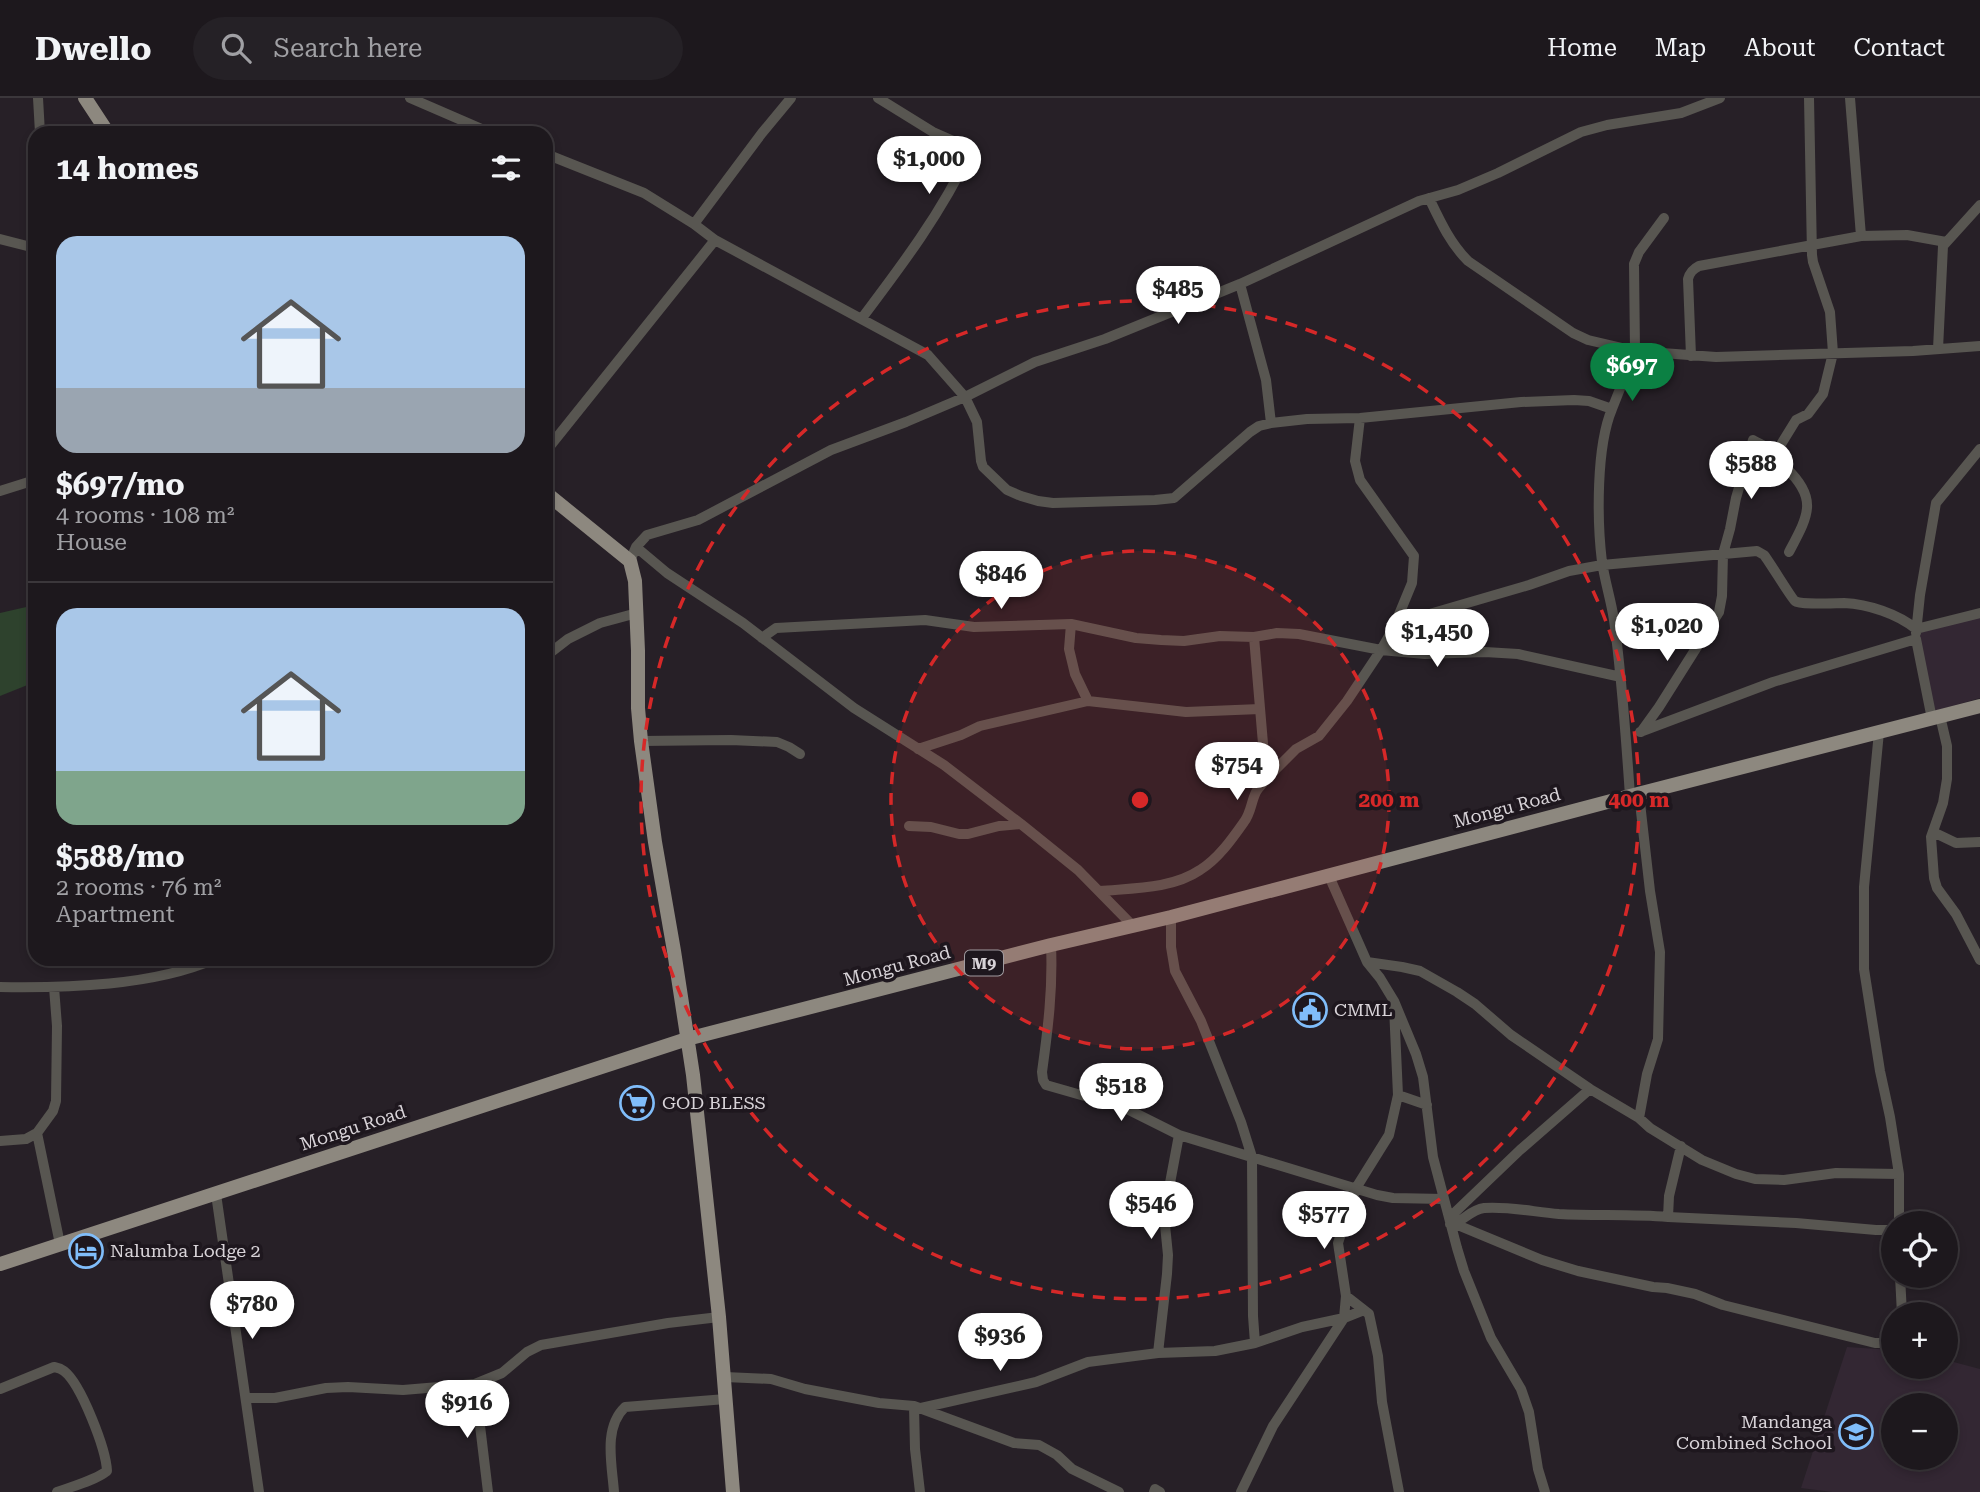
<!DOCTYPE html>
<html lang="en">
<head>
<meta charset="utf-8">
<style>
  body { margin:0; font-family:"Roboto Serif",serif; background:#252126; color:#f1f3f6; height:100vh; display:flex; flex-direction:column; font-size:26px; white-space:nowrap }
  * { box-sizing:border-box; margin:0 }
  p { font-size:23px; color:#a0a0a4 }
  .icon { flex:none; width:38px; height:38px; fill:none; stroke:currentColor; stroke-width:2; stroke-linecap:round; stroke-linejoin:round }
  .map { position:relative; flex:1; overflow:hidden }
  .sheet { position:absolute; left:28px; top:28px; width:525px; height:840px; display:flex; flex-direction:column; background:#1d181d; border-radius:21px; box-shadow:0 4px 10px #0003,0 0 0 2px #3b373b }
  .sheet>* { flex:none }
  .fabs { position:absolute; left:1881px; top:1113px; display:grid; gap:14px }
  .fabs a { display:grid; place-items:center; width:77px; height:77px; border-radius:50%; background:#1d181d; box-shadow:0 4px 10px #0003,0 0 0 2px #3b373b; font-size:35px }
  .price { position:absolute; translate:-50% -60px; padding:0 16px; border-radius:24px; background:#fff; color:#222; font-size:23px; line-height:46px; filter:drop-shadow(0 2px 4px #0008) }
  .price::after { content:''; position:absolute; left:50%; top:42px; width:21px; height:16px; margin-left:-10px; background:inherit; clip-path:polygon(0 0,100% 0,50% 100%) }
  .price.active { background:#0b8043; color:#fff }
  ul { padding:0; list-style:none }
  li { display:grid; align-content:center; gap:14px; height:371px; padding:0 28px }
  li+li { border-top:2px solid #3b373b }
  li span { display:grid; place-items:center; height:217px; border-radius:21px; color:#555 }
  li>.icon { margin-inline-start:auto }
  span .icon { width:126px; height:126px; fill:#fffc; stroke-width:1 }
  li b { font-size:30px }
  h2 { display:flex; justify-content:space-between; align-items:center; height:84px; padding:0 28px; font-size:30px }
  header { display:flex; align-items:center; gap:42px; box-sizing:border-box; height:98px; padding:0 35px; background:#1d181d; border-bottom:2px solid #3b373b }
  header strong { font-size:33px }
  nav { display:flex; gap:38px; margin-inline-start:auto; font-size:24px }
  .search { width:490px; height:63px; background:#252126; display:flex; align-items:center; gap:18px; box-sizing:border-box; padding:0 24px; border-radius:38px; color:#a0a0a4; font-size:26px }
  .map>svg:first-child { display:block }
  .built { fill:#332733; fill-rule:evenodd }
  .green { fill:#2e422d }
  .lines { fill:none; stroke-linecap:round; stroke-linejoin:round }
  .minor { stroke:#585651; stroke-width:10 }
  .major { stroke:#8d887f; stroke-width:14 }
  .ring { fill:none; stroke:#d62828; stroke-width:3.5; stroke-dasharray:12 9 }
  .labels { text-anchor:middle; stroke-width:7; stroke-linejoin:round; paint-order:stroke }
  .shield { fill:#1e171e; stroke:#a09ba0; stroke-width:2 }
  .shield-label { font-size:16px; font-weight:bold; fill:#d8d3d8 }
  .street-label { font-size:18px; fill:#d8d3d8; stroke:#1e171e }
  .poi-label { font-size:18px; fill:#d8d3d8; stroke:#1e171e; text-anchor:start }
  .centre { fill:#d62828; stroke:#1e171e; stroke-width:3.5 }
  .ring-label { font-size:21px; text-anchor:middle; font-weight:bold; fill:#d62828; stroke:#1e171e; stroke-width:7; stroke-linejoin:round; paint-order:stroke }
</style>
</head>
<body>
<header>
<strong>Dwello</strong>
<div class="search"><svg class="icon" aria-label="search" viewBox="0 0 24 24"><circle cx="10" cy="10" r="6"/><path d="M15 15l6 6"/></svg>Search here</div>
<nav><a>Home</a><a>Map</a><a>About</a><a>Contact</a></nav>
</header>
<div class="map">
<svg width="1980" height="1394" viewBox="0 0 1980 1394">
  <rect width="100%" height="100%" fill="#272027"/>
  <path class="built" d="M1980 517V600L1935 613 1917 535Z
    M1847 1249 1893 1252 1894 1269H1946V1262L1980 1271V1394H1832L1801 1390ZM1894 1307H1946V1360H1894Z"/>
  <path class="green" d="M35 507V584L0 598V515Z"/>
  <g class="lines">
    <path class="minor" d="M38 0 40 35
      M410 0 491 35
      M546 56 644 95 694 126
      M1429 100C1440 123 1450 145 1468 163L1573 235 1588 242 1635 253 1634 166 1639 154 1664 120
      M1861 138 1907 137 1946 144
      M0 141 35 150
      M715 142 694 126 762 35 791 0
      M862 220C902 167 942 114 970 54L967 49 933 34 878 0
      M1938 251 1943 148 1980 107
      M1691 258 1688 181C1690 174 1693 171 1699 168L1861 138 1850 0
      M1612 311C1596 349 1597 423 1602 464 1605 484 1611 502 1614 522 1622 580 1626 639 1630 698
      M1271 325 1307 321 1360 320 1521 304 1574 302 1589 303 1612 311 1635 253 1716 259 1913 253 1980 248
      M546 353 715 142 928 257 965 299 977 324 981 363 983 369 1007 392 1021 398 1038 403 1053 405 1155 402 1174 400 1250 334 1259 328 1271 325 1266 282 1240 186
      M1778 357 1780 348 1796 322 1808 316 1823 296 1833 255 1830 214 1813 164 1812 157 1809 0
      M0 393 35 382
      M636 449 667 475 743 525 854 610 944 667 1021 726 1078 772 1133 828
      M630 463 636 449 647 437 698 422 831 352 906 324 965 299 1035 264 1105 241 1240 186 1419 103 1458 92 1498 75 1581 34 1607 27 1681 15 1720 0
      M1071 526 1069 551 1075 576 1088 603
      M1393 531 1433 515 1529 487 1569 473 1602 467 1757 453 1764 457C1769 463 1792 501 1795 503 1800 507 1835 505 1844 505 1868 506 1898 516 1916 531L1980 515
      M1916 535 1920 497 1936 405 1980 351
      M762 540 776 530 925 522 974 529 1071 526 1136 540 1161 542 1184 543 1220 538 1254 539 1277 535 1299 536 1381 552 1425 556 1485 554 1518 556 1621 579
      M546 558 568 541 600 525 637 515
      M1940 618 1947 648V681L1943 705 1931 739 1934 780 1937 790 1956 816 1980 862
      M1640 634 1773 584 1916 541 1932 621
      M1641 634 1659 609 1719 514 1722 498 1723 456 1730 431 1736 400 1753 342C1760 346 1770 350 1777 356 1781 360 1782 366 1786 370 1819 401 1808 418 1789 454
      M1879 634 1864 789V871L1880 973 1890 1019 1899 1076V1125
      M641 643 731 642 777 644 789 649 800 656
      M918 651 961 637 980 628 1088 603 1186 614 1260 611
      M1266 681 1296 651 1319 638 1347 603 1381 552 1393 531 1412 485 1414 458 1360 382 1355 363 1360 320
      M1639 696 1650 793 1660 854 1658 941 1647 976 1639 1020
      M909 728 931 729 959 736H968L999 728 1021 726
      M1933 734 1956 745 1980 744
      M1329 778 1367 864 1380 880 1394 903 1416 956 1423 979 1433 1059 1457 1150 1464 1173 1491 1240 1521 1291 1529 1314 1538 1371 1545 1394
      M1100 793C1133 790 1172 791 1200 772 1218 761 1232 741 1244 724 1251 715 1251 704 1256 694 1258 690 1263 686 1266 681L1254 539
      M1171 819V849L1175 873 1201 923 1241 1024 1252 1059 1253 1218 1255 1245
      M1051 847C1053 890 1048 931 1042 974L1043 982 1046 987 1123 1009 1179 1037 1377 1097 1393 1100 1444 1101
      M1367 864 1402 869 1420 873 1457 894 1475 906 1511 937 1590 991 1639 1020 1650 1030 1702 1062 1736 1076 1755 1081 1784 1082 1836 1075 1899 1076
      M0 889C67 890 153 888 215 861
      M54 889 57 928 56 1003 53 1013 37 1035 60 1146
      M1398 997 1427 1007
      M0 1043 26 1041 37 1035
      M216 1096 259 1394
      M1668 1119 1796 1125 1876 1132H1894
      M1449 1120 1520 1052 1590 991
      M1450 1126C1463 1125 1469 1112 1484 1110 1508 1108 1534 1114 1559 1116 1595 1118 1631 1116 1668 1119L1669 1098 1681 1048
      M1455 1126 1542 1162 1578 1173 1653 1189 1667 1190 1695 1196 1723 1207 1875 1245H1890L1894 1242
      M1900 1178 1902 1216
      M1346 1198 1369 1216 1378 1258 1382 1304 1399 1394
      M1158 1255 1167 1176 1168 1157 1164 1117 1179 1037
      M725 1279 771 1281 805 1291 879 1305 914 1308 1014 1345 1039 1347 1057 1357 1072 1371 1119 1394
      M475 1286 488 1394
      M0 1291 54 1269C59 1270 60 1270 64 1273 81 1286 106 1351 107 1373 94 1383 73 1388 57 1394
      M246 1300H275L326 1290 348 1289 403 1292 475 1286 502 1275 527 1254 541 1247 668 1225 719 1219
      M914 1308 915 1351 920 1394
      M921 1310 1036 1284 1088 1264 1158 1255 1215 1253 1255 1245 1302 1229 1344 1220 1364 1212
      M614 1394C612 1366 603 1330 625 1309L726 1301
      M1154 1394 1155 1391 1160 1394
      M1241 1394 1273 1328 1344 1220 1346 1198 1338 1145 1356 1090 1389 1037 1398 997 1394 909"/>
    <path class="major" d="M85 0 108 35
      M546 395 630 463 635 483 638 553V610L641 643 655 744 674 853 693 977 719 1219 733 1394
      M0 1166 687 941 1051 847 1171 819 1630 698 1980 608"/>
  </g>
  <circle cx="1140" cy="702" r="249" fill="#d62828" fill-opacity=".12"/>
  <g class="ring">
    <circle cx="1140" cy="702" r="249"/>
    <circle cx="1140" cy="702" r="499"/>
  </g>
  <defs>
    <g id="civic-ring" transform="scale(1.75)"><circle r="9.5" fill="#1e171e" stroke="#80bdfa" stroke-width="1.5"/><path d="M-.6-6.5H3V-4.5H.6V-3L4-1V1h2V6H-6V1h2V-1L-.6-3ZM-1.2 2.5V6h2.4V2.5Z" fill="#80bdfa"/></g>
    <g id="supermarket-ring" transform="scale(1.75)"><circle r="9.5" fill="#1e171e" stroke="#80bdfa" stroke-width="1.5"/><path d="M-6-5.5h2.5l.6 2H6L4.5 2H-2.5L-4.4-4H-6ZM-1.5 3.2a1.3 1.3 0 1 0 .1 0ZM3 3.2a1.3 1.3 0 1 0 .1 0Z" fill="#80bdfa"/></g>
    <g id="hotel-ring" transform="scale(1.75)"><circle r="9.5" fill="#1e171e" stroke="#80bdfa" stroke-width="1.5"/><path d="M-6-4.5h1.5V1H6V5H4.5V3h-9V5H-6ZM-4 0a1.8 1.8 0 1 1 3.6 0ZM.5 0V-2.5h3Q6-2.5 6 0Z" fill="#80bdfa"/></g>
    <g id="school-ring" transform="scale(1.75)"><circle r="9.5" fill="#1e171e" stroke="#80bdfa" stroke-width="1.5"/><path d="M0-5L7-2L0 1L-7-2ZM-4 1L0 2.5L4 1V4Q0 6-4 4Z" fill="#80bdfa"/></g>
  </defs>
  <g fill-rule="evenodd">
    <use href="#civic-ring" x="1310" y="912"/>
    <use href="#supermarket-ring" x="637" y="1005"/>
    <use href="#hotel-ring" x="86" y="1153"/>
    <use href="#school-ring" x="1856" y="1334"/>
  </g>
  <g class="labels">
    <rect class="shield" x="965" y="852.5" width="38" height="25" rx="5"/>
    <g class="shield-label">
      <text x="984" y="871">M9</text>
    </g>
    <g class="street-label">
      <text transform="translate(1507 710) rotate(-15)" y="6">Mongu Road</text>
      <text transform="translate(897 868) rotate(-15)" y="6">Mongu Road</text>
      <text transform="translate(353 1030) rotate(-18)" y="6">Mongu Road</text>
    </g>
    <g class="poi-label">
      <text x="1334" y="918">CMML</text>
      <text x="662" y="1011">GOD BLESS</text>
      <text x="110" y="1159">Nalumba Lodge 2</text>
      <text x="1832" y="1330" text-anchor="end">Mandanga<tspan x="1832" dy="21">Combined School</tspan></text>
    </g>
  </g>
  <circle cx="1140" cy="702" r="10" class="centre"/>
  <g class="ring-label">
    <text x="1389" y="709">200 m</text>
    <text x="1639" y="709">400 m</text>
  </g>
</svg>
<div class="fabs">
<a><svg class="icon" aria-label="locate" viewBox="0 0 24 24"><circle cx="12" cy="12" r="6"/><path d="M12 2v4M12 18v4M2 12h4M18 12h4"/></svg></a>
<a>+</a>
<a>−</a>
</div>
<b class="price" style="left:929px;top:98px">$1,000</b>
<b class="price" style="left:1178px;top:228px">$485</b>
<b class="price active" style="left:1632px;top:305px">$697</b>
<b class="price" style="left:1751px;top:403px">$588</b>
<b class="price" style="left:1001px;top:513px">$846</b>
<b class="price" style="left:1667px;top:565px">$1,020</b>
<b class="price" style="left:1437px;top:571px">$1,450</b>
<b class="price" style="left:1237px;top:704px">$754</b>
<b class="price" style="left:1121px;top:1025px">$518</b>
<b class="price" style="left:1151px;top:1143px">$546</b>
<b class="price" style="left:1324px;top:1153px">$577</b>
<b class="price" style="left:252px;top:1243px">$780</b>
<b class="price" style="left:1000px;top:1275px">$936</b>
<b class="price" style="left:467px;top:1342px">$916</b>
<section class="sheet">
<h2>14 homes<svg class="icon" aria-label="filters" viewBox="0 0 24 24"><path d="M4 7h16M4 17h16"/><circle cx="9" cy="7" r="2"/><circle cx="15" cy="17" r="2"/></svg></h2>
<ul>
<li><span style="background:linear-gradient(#a9c7e8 70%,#9aa5b1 0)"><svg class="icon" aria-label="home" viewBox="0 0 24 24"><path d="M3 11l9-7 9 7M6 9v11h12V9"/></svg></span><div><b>$697/mo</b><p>4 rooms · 108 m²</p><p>House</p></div></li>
<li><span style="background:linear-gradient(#a9c7e8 75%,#7fa58c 0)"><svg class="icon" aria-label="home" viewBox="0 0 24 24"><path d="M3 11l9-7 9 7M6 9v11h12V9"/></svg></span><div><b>$588/mo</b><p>2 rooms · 76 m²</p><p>Apartment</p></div></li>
</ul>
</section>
</div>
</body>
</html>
